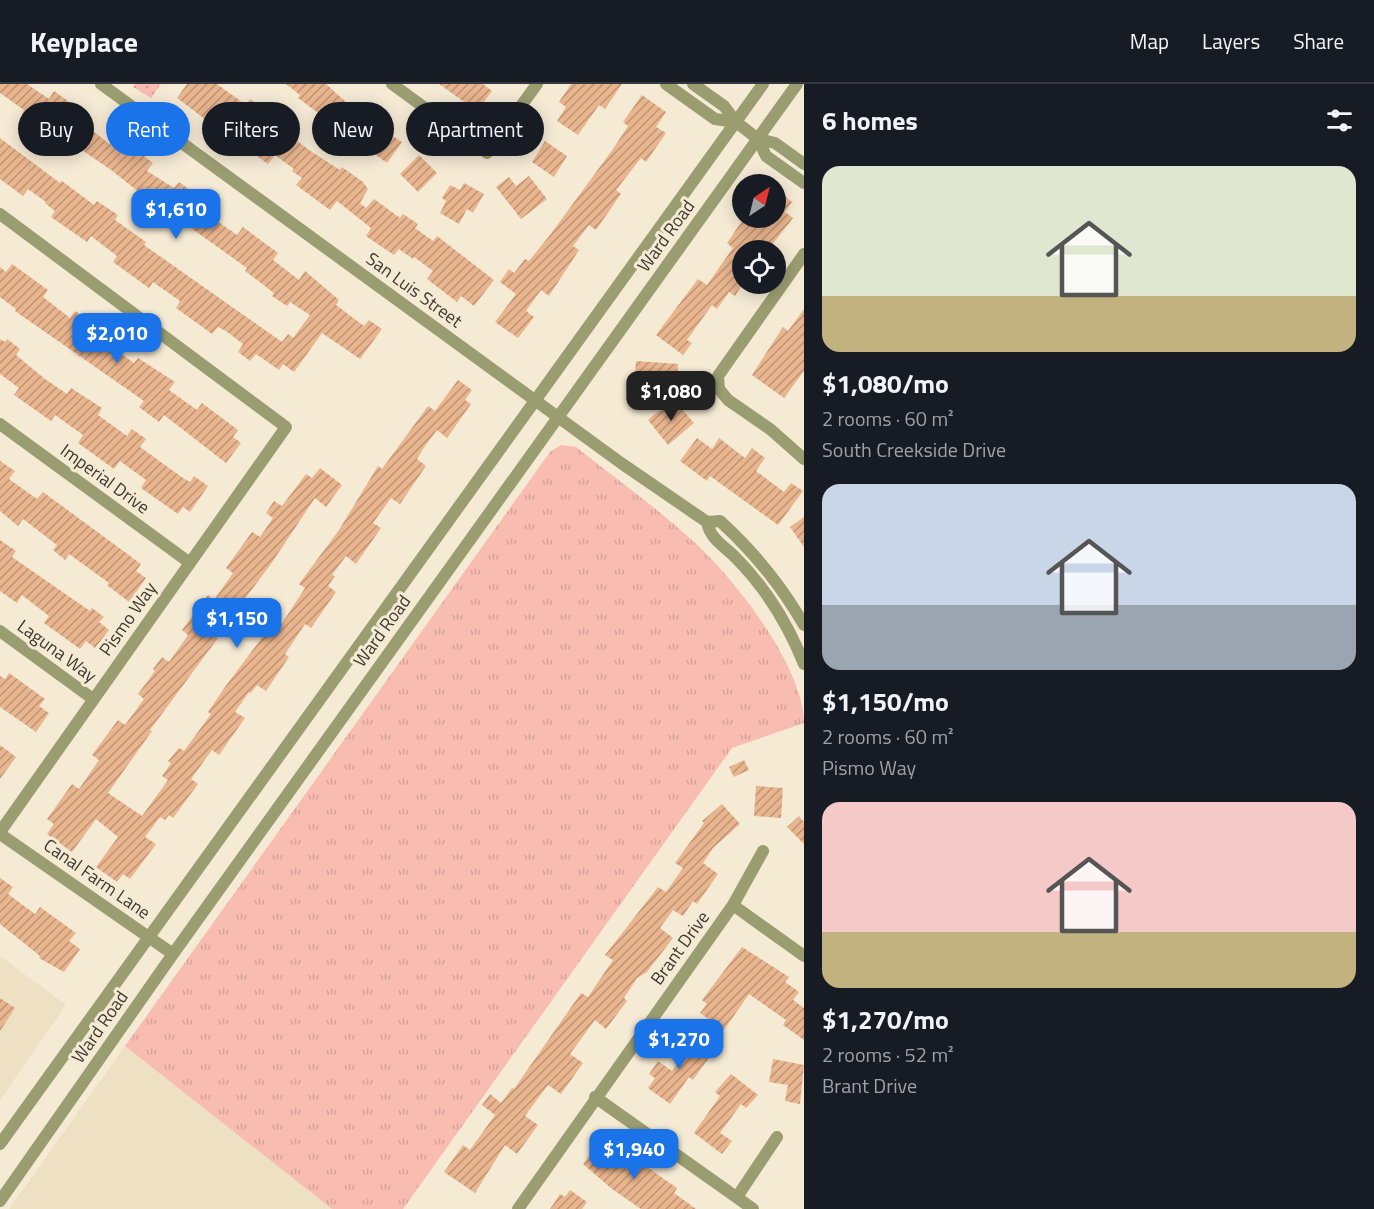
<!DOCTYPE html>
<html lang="en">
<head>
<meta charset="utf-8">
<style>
  body { margin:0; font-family:"Titillium Web",sans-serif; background:#242831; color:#f1f3f6; height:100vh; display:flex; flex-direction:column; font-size:22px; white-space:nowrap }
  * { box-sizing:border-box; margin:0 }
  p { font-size:20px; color:#9ea1a6 }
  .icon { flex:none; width:33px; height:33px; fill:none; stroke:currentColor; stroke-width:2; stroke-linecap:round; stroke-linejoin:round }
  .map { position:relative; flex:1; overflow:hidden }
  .details { display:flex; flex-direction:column; background:#171b24; width:570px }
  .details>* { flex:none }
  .banner { position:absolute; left:18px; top:18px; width:570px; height:54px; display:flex; gap:12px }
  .needle { width:39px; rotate:35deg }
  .buttons { position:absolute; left:732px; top:90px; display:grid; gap:12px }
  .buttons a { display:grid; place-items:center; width:54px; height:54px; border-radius:50%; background:#171b24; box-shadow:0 3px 15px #0003; font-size:30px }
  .price { position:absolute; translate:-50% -51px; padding:0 14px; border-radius:12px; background:#1a73e8; color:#fff; font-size:20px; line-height:39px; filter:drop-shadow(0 2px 3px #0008) }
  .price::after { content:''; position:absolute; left:50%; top:36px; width:18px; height:14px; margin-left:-9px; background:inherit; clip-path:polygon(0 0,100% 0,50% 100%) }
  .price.current { background:#222; color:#fff }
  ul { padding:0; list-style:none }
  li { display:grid; align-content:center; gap:12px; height:318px; padding:0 18px }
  li span { display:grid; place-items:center; height:186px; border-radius:18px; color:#555 }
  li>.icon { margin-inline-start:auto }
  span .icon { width:108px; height:108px; fill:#fffc; stroke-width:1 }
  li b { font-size:26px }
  h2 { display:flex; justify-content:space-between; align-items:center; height:72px; padding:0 18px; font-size:26px }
  .pill { padding:0 21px; border-radius:27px; background:#171b24; box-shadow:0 3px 15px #0003; font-size:21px; line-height:54px }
  .pill.current { background:#1a73e8; color:#fff }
  header { display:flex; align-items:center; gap:36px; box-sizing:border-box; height:84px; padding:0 30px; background:#171b24; border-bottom:2px solid #363941 }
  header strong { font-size:28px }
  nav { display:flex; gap:33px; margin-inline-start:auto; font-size:21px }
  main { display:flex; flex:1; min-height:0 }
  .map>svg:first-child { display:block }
  .built { fill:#eee0c2 }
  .grass { fill:url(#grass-tufts) }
  .park { fill:url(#park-dots) }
  .building { fill:url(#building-hatch) }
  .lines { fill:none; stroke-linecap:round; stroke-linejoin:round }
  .street { stroke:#9a9d70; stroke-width:12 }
  .labels { text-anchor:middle; stroke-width:6; stroke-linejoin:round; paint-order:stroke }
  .street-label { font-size:18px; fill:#3d3930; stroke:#f5ead4 }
</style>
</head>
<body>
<header>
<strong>Keyplace</strong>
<nav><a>Map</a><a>Layers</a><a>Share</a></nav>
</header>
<main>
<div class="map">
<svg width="804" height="1125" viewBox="0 0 804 1125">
  <defs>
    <pattern id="grass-tufts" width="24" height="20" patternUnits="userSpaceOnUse" patternTransform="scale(1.5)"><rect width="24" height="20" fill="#f8bcb1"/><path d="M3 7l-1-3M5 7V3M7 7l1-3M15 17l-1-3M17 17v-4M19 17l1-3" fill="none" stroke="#d6a299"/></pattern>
    <pattern id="park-dots" width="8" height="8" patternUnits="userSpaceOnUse" patternTransform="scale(1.5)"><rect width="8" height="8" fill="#f8bcb1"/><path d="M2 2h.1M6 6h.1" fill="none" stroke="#d6a299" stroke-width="1.8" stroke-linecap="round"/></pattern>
    <pattern id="building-hatch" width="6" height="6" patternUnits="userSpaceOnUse" patternTransform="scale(1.5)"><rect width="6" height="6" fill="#e9b58e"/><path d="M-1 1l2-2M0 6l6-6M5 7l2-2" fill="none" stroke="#be9474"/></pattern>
  </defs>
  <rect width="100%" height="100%" fill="#f5ead4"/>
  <path class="built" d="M0 872 66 921 0 1016Z
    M125 962 332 1125H9Z"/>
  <path class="grass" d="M561 361 576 363C615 394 657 424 694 458 734 494 804 583 804 639L732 664 403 1125H332L125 962 550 368Z"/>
  <path class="park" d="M135 0H161L151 14 133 3Z"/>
  <path class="building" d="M0 0H27L49 15 54 7 90 33 85 40 94 48 111 61 118 52 153 79 147 87 174 104 179 98 215 124 210 132 237 151 243 143 278 169 273 176 299 196 305 187 339 216 336 221 364 242 369 236 382 245 360 275 322 249 294 288 283 280 279 286 256 270 250 277 238 268 243 260 226 247 218 243 212 250 176 224 180 217 153 198 149 204 113 178 117 172 91 152 87 158 51 133 55 127 45 119 46 118 28 105 23 112 0 95V54L60 99 62 97 94 121 97 117 118 131 115 136 146 158 144 161 282 258 288 250 293 254 310 231 290 218 287 222 272 212 274 209 245 187 247 184 174 132 172 134 111 86 76 62 71 68 55 56 60 49 35 32 32 36 22 29 24 26 0 9Z
    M187 0H217L246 21 250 15 277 35 273 39 312 68 340 86 342 83 363 98 368 105 360 119 366 124 374 115 400 134 403 130 418 140 415 144 433 157 437 152 494 196 474 222 461 212 457 218 427 195 433 187 414 173 413 175 399 165 394 171 376 159 366 152 371 144 337 117 330 126 296 101 302 94 292 87 294 85 275 71 268 80 239 59 246 50 227 37 224 40 210 30 206 36 177 14Z
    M286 0H326L357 28 364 19 393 40 388 49 402 58 387 79 356 57 352 62 325 42 329 37 298 14 300 11Z
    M439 0H483L492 7 477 27Z
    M571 0H622L605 25 599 21 578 51 557 37 566 23 559 18Z
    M642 11 666 28 656 43 666 49 646 78 641 74 616 106 621 110 596 146 589 141 573 162 579 166 549 212 541 206 526 227 534 233 518 254 495 238 516 210 500 198 509 185 514 189 525 175 529 177 550 151 613 65 628 42 623 38Z
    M545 57 567 72 554 93 532 78Z
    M419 71 437 89 418 108 400 90Z
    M529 92 547 115 521 135 496 103 509 93 516 102Z
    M464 99 484 110 473 129 467 125 459 140 440 129 446 117 442 114 450 101 460 106Z
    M776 105 792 118 785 128 793 134 768 166H742V201L735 212 729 208 717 225 712 221 687 256 692 259 683 271 656 251 698 195 707 201 733 164 727 159 744 134H776Z
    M12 180 48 206 43 213 70 234 75 227 111 252 106 259 134 279 138 274 175 298 169 306 187 319 197 326 202 319 238 346 233 353 241 359 226 379 164 331 159 338 139 323 144 317 15 227 16 225 0 213V183L6 188Z
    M804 225V287L784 314 752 291 783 243 788 247Z
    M0 255 5 258 7 255 20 265 16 271 45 295 67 310 71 304 102 324 98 331 127 352 132 345 146 355 140 363 183 394 190 398 194 392 208 402 190 428 183 423 178 430 141 404 146 396 120 377 114 385 78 359 83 351 55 331 51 337 14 311 19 304 0 290Z
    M636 277 678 280 676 306 634 304Z
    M458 296 472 306 465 316 471 320 447 354 437 346 423 365 417 375 426 382 400 420 391 414 373 439 381 444 356 480 346 472 332 491 335 492 328 502 336 508 311 544 305 540 285 570 289 573 266 607 257 601 251 609 249 608 235 628 245 634 219 671 212 666 191 695 198 700 173 734 169 731 165 736 160 733 145 753 156 760 130 795 123 790 117 798 96 783 118 753 96 735 72 768 47 750 54 740 47 735 72 700 79 705 99 676 92 671 118 636 125 641 144 615 138 610 155 587 153 585 162 573 169 578 188 551 182 546 197 526 208 511 214 516 233 489 226 484 252 448 260 453 273 434 266 429 274 417 282 422 306 390 312 394 320 384 342 401 326 423 315 414 271 480 216 553 218 554 150 646 152 647 108 709 142 732 168 696 162 692 171 679 168 677 179 664 184 667 211 630 208 628 225 603 272 540 279 544 305 504 299 500 339 446 378 382 382 385 428 322 435 327Z
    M673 315 694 339 668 361 648 336Z
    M697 354 712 365 719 354 745 374 752 364 765 374 756 387 784 408 791 399 803 407 778 441 710 392 707 397 680 377Z
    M0 377 15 387 9 395 37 415 43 408 141 480 136 487 146 494 129 518 107 501 109 499 69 470 65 476 53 466 57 461 23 435 18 442 0 427Z
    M804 433V463L790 443Z
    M0 456 16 467 12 473 90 527 92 524 104 533 99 538 109 546 95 564 86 557 80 565 44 539 49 532 22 511 17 519 0 507Z
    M9 589 45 615 39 622 49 629 36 648 0 623V592L5 595Z
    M0 661 16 673 0 695Z
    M744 676 749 686 734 693 729 683Z
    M756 702 783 704 781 734 754 732Z
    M722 720 740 740 713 764 703 779 718 790 697 820 693 817 683 832 673 826 660 844 673 854 647 888 637 894 624 914 627 917 606 945 595 936 570 970 583 979 561 1010 548 1001 539 1013 525 1032 538 1041 517 1070 505 1061 475 1109 444 1088 463 1061 470 1066 495 1031 482 1021 490 1010 501 1019 512 1004 514 1005 581 909 588 913 613 876 605 871 658 803 666 808 683 784 675 779 704 739 702 737Z
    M799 732 804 738V760L787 743Z
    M0 794 13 803 8 810 35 830 40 823 76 849 69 857 80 865 64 888 39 874 40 872 0 840Z
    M742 863 789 893 785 898 799 908 793 916 804 924V956L783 941 786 936 749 910 724 946 700 929 707 920 702 916Z
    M0 914 15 924 0 947Z
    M686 950 713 968 693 996 689 993 670 1020 648 1004 655 994 649 990 658 977 672 987 686 968 677 962Z
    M773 975 804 981 800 1020 785 1017 788 1001 769 998Z
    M731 990 758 1011 746 1024 741 1020 720 1049 732 1057 722 1070 694 1049 720 1012 715 1008Z
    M605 1050 617 1059 608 1071 627 1085 634 1074 677 1104 674 1109 696 1125H641L612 1105 583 1080Z
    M570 1106 587 1118 582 1125H550L560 1110 565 1113Z"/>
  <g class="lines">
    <path class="street" d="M101 0 621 379 707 438 720 437C754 468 781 501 804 541
      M392 0 487 69 537 0
      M666 0 715 35 736 38
      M693 0 724 22 736 38 758 55 766 72 804 99
      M758 55 775 59 804 80
      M0 130 286 343 0 748
      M804 170 718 292 719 305 728 316 770 345 804 375
      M0 340 190 479
      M707 438C710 455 724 462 735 473 766 504 788 540 804 580
      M0 547 93 615
      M0 750 173 870
      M733 821 804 872
      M595 1013 753 1125
      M0 1060 763 0
      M737 1113 777 1053
      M0 1117 173 870 797 0
      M518 1125 733 821 763 767"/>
  </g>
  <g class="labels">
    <g class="street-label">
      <text transform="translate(666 152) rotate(-54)" y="6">Ward Road</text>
      <text transform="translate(414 206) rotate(36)" y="6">San Luis Street</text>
      <text transform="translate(105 395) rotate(36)" y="6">Imperial Drive</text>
      <text transform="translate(128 535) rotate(-55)" y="6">Pismo Way</text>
      <text transform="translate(382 547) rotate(-54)" y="6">Ward Road</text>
      <text transform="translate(57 567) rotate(36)" y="6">Laguna Way</text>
      <text transform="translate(97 795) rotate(35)" y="6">Canal Farm Lane</text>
      <text transform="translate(680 864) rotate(-54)" y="6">Brant Drive</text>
      <text transform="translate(100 943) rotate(-55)" y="6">Ward Road</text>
    </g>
  </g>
</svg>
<div class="buttons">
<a><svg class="needle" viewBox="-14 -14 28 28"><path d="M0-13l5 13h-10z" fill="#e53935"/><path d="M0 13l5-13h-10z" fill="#9ea1a6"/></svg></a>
<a><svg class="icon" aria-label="locate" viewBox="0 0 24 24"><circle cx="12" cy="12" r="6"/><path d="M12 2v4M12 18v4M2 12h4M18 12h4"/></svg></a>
</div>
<b class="price" style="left:176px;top:156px">$1,610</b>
<b class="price" style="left:117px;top:280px">$2,010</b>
<b class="price current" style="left:671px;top:338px">$1,080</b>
<b class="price" style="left:237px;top:565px">$1,150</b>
<b class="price" style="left:679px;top:986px">$1,270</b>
<b class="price" style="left:634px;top:1096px">$1,940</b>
<div class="banner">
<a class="pill">Buy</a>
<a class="pill current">Rent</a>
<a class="pill">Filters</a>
<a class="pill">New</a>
<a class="pill">Apartment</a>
</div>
</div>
<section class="details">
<h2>6 homes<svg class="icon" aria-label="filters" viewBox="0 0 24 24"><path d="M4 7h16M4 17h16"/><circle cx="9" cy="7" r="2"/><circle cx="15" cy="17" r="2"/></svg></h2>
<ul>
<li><span style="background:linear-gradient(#dfe7d0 70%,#c2b280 0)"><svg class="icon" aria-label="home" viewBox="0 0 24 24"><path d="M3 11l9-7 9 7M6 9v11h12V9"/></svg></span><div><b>$1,080/mo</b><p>2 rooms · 60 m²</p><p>South Creekside Drive</p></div></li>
<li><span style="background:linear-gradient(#c9d6e8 65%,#9aa5b1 0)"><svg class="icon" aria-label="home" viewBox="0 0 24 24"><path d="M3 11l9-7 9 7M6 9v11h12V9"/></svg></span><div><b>$1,150/mo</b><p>2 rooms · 60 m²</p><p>Pismo Way</p></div></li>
<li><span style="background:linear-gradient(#f6c9c9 70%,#c2b280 0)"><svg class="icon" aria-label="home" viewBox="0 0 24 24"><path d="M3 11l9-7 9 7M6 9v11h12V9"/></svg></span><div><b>$1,270/mo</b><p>2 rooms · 52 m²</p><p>Brant Drive</p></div></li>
</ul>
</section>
</main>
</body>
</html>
